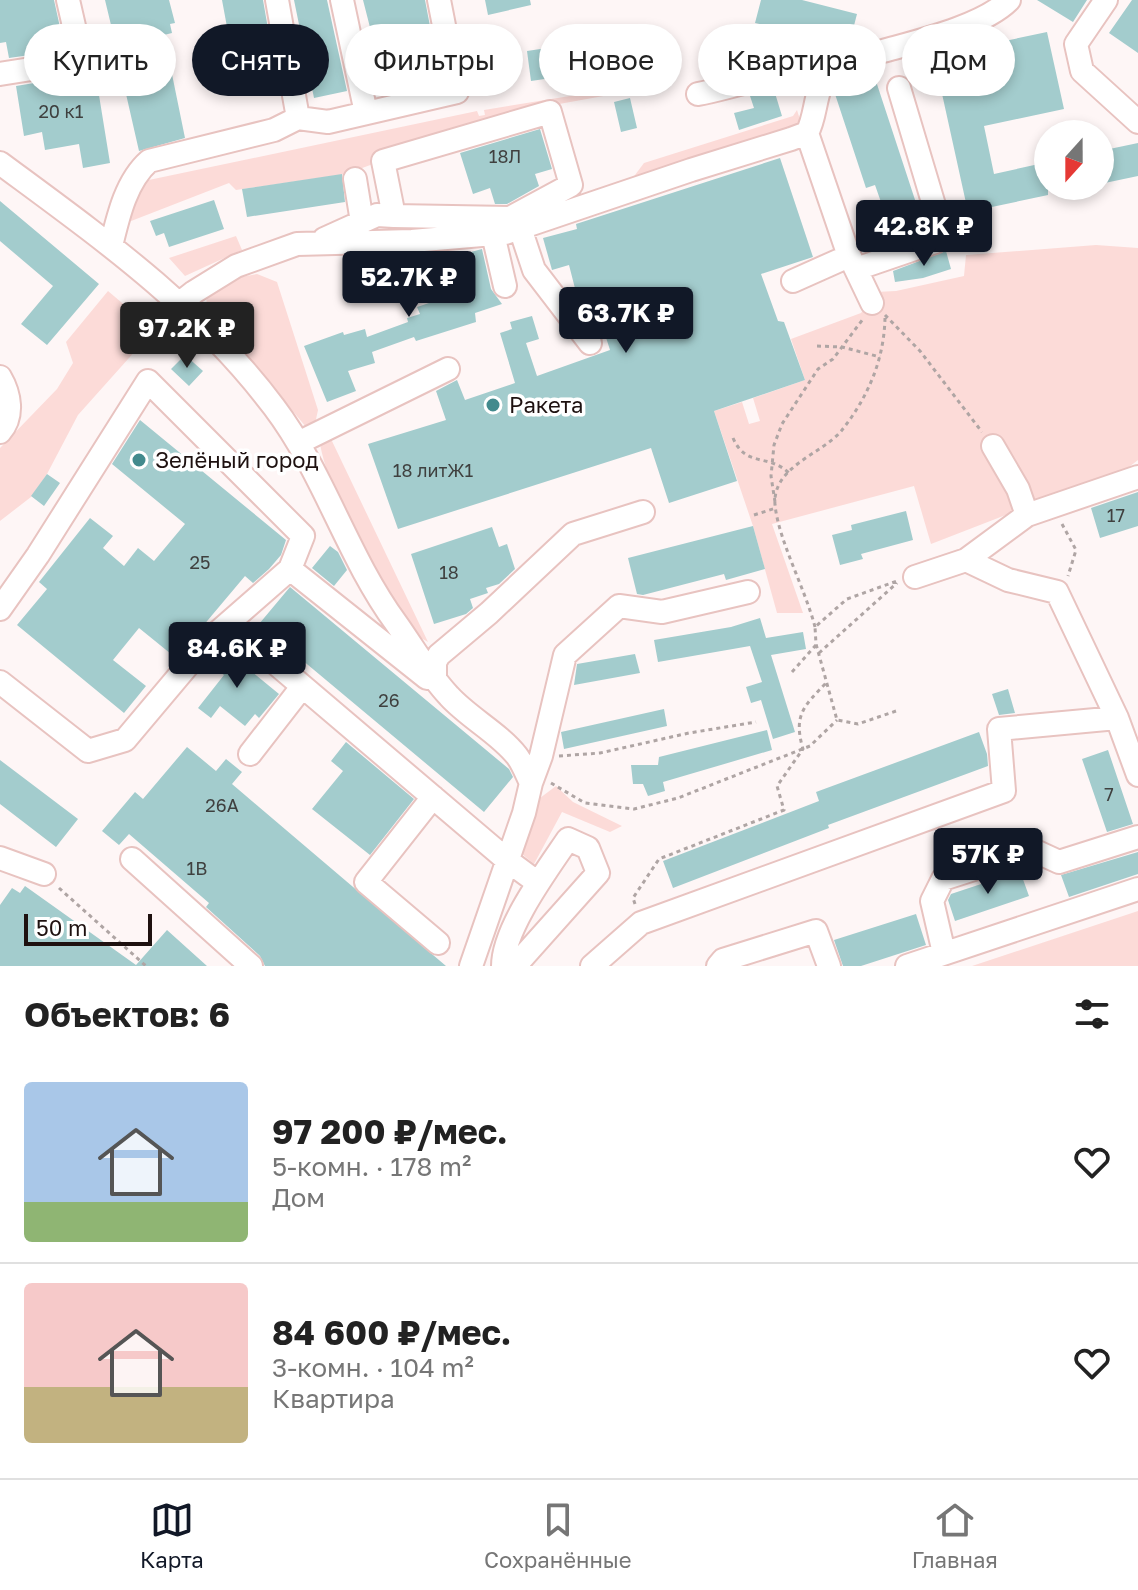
<!DOCTYPE html>
<html lang="ru">
<head>
<meta charset="utf-8">
<style>
  body { margin:0; font-family:"Golos Text",sans-serif; background:#f6f6f6; color:#222; height:100vh; display:flex; flex-direction:column; font-size:30px; white-space:nowrap }
  * { box-sizing:border-box; margin:0 }
  p { font-size:26px; color:#767676 }
  .icon { flex:none; width:44px; height:44px; fill:none; stroke:currentColor; stroke-width:2; stroke-linecap:round; stroke-linejoin:round }
  .map { position:relative; height:966px; overflow:hidden }
  .drawer { display:flex; flex-direction:column; background:#fff; flex:1 }
  .drawer>* { flex:none }
  .banner { position:absolute; left:24px; top:24px; width:1090px; height:72px; display:flex; gap:16px }
  .needle { width:52px; rotate:201deg }
  .tools { position:absolute; left:1034px; top:120px; display:grid; gap:16px }
  .tools a { display:grid; place-items:center; width:80px; height:80px; border-radius:50%; background:#fff; box-shadow:0 4px 12px #0003; font-size:40px }
  .scale { position:absolute; left:24px; bottom:20px; width:128px; box-sizing:border-box; padding-left:8px; border:4px solid #1e1110; border-top:0; font-size:22px; line-height:28px; white-space:nowrap; color:#1e1110; -webkit-text-stroke:6px #fff; paint-order:stroke }
  .price { position:absolute; translate:-50% -68px; padding:0 18px; border-radius:8px; background:#111827; color:#fff; font-size:26px; line-height:52px; filter:drop-shadow(0 2px 4px #0008) }
  .price::after { content:''; position:absolute; left:50%; top:48px; width:24px; height:18px; margin-left:-12px; background:inherit; clip-path:polygon(0 0,100% 0,50% 100%) }
  .price.selected { background:#222; color:#fff }
  ul { padding:0; list-style:none }
  li { display:flex; align-items:center; gap:24px; height:200px; padding:0 24px }
  li+li { border-top:2px solid #e0e0e0 }
  li span { display:grid; place-items:center; flex:none; width:224px; height:160px; border-radius:8px; color:#555 }
  li>.icon { margin-inline-start:auto }
  span .icon { width:96px; height:96px; fill:#fffc; stroke-width:1 }
  li b { font-size:34px }
  h2 { display:flex; justify-content:space-between; align-items:center; height:96px; padding:0 24px; font-size:34px }
  .pill { padding:0 28px; border-radius:36px; background:#fff; box-shadow:0 4px 12px #0003; font-size:28px; line-height:72px }
  .pill.selected { background:#111827; color:#fff }
  .tab-bar { display:flex; justify-content:space-around; align-items:center; height:112px; border-top:2px solid #e0e0e0; background:#fff; font-size:22px; color:#767676 }
  .tab-bar a { display:grid; justify-items:center; gap:4px }
  .tab-bar .selected { color:#111827 }
  .map>svg:first-child { display:block }
  .green { fill:#fcdbd8 }
  .building { fill:#a3cccd }
  .lines { fill:none; stroke-linecap:round; stroke-linejoin:round }
  .minor-casing { stroke:#e8c3c0; stroke-width:26 }
  .path { stroke:#afa5a4; stroke-width:3; stroke-dasharray:4 4; stroke-linecap:butt }
  .minor { stroke:#fff; stroke-width:22 }
  .poi-dot { fill:#428a8d; stroke:#fff; stroke-width:3 }
  .labels { text-anchor:middle; stroke-width:7; stroke-linejoin:round; paint-order:stroke }
  .number-label { font-size:18px; fill:#3f403f }
  .poi-label { font-size:22px; fill:#1e1110; stroke:#fff; text-anchor:start }
</style>
</head>
<body>
<div class="map">
<svg width="1138" height="966" viewBox="0 0 1138 966">
  <rect width="100%" height="100%" fill="#fef6f6"/>
  <path class="green" d="M607 90 609 95 537 108 371 156 373 164 346 174 236 190 229 183 126 223 144 181 477 111 479 116 485 115 484 110Z
    M797 110 801 123 632 179 644 163 793 116Z
    M236 236 242 250 185 276 169 258Z
    M1096 245 1138 248V460L1129 467 931 544 914 486 772 524 803 613H777L753 526 714 411 742 402 749 424 760 421 753 398 805 380 791 339 861 313 876 292 896 291 964 276 966 255Z
    M257 274 277 282 318 410 315 424 306 427 207 308 206 294 230 279Z
    M108 291 154 330 78 415 47 474 31 497 0 521V448L57 389 73 363 66 342Z
    M331 439 428 642 414 634C383 581 331 504 320 444Z
    M556 786 573 802 622 826 610 832 562 812 534 864 522 854 540 798Z
    M1138 911V966H972Z"/>
  <path class="building" d="M0 0H54L65 50 9 58 6 42 0 43Z
    M105 0H169L175 23 170 24 172 33 164 35 185 138 139 151 113 37 92 41 89 29 111 25Z
    M222 0H263L274 63 235 70Z
    M294 0H327L347 91 314 98Z
    M363 0H425L438 68 384 82Z
    M485 0H530L531 5 488 15Z
    M761 0H802L857 14 849 45 755 23Z
    M1037 0H1087L1073 22Z
    M1132 0H1138V53L1109 33Z
    M1047 32 1064 109 984 126 994 174 1048 162V195L968 212 937 71 932 72 929 57Z
    M567 45 572 75 531 81 527 51Z
    M872 69 919 212 888 222 875 185 866 188 834 91 844 79Z
    M77 76 80 92 98 89 110 163 83 168 79 144 45 150 42 132 24 136 16 86Z
    M766 92 767 96 775 93 782 116 739 130 734 113 754 108 750 96Z
    M630 98 637 128 621 132 614 102Z
    M540 129 552 169 535 174 539 186 507 204H495L490 188 473 194 460 153Z
    M1138 143V176L1100 184V151Z
    M780 158 813 257 761 274 778 321 784 322 805 380 714 411 737 481 669 503 651 448 398 529 368 444 446 420 436 391 457 380 465 400 515 383 500 333 512 329 510 322 532 316 539 339 526 343 537 376 610 350 594 300 579 304 569 265 552 270 543 238 577 229 576 224Z
    M342 174 345 202 247 217 242 189Z
    M214 200 224 229 169 247 164 233 156 236 150 221Z
    M0 201 99 284 47 345 21 324 53 286 0 241Z
    M482 249 491 289 502 304 475 313 476 322 416 341 414 337 372 352 375 363 348 371 356 391 327 402 304 346 343 332 344 335 365 329 367 337 408 322 407 318 420 314 417 307 435 301 427 271 411 274 408 255 439 253 441 260Z
    M946 251 951 269 923 278 895 282 893 271Z
    M185 355 203 371 189 386 171 369Z
    M140 420 286 540 281 555 269 569 253 583 245 576 176 658 139 628 113 660 146 686 124 713 17 625 47 589 39 582 90 518 113 536 103 548 124 566 138 548 154 561 185 524 112 464Z
    M47 474 60 483 44 506 31 496Z
    M1138 492V526L1100 538 1091 508Z
    M906 511 913 540 861 554 863 559 840 565 832 535 852 530 851 525Z
    M753 526 765 569 726 580 724 574 643 595 637 594 628 558Z
    M492 527 499 547 507 544 515 569 499 584 486 588 488 593 470 599 473 608 466 614 434 624 411 554Z
    M330 546 338 552 347 570 334 586 312 568Z
    M290 587 509 769 513 777 484 812 259 624Z
    M760 618 766 638 803 632 806 649 771 655 795 732 773 739 761 700 751 703 746 687 762 682 750 646 658 662 654 640 731 627Z
    M222 647 279 694 259 718 255 714 245 726 220 706 211 718 198 708 224 675 208 663Z
    M635 654 640 673 574 685 577 664Z
    M1008 689 1015 713 999 715 992 694Z
    M664 709 667 726 564 749 561 732Z
    M767 730 772 750 663 782 665 791 648 796 643 784H633L631 765H658L659 757Z
    M979 732 987 754 988 766 828 825 829 828 673 888 663 861 819 801 816 792Z
    M346 742 414 799 370 855 312 809 343 771 331 761Z
    M187 747 216 771 226 759 242 772 232 784 446 966H265L260 956 206 907 209 903 129 834 119 845 102 831 135 792 143 799Z
    M1108 750 1133 824 1107 832 1082 759Z
    M0 760 78 819 56 847 0 804Z
    M1138 852V874L1069 897 1061 875Z
    M1020 871 1029 896 955 921 948 900 951 894Z
    M25 886 136 965 167 930 207 966H0V905L12 888 20 893Z
    M916 914 926 945 861 966H843L834 940Z"/>
  <g class="lines">
    <g class="minor-casing">
      <path id="minor" d="M277 0 298 118
        M342 0 366 113
        M1106 0 1076 44 1082 71 1138 122
        M0 74 82 61 68 0
        M698 94C737 87 787 65 825 81
        M0 163C100 237 198 306 274 407 324 473 347 556 396 623 413 647 429 675 449 696 469 718 499 733 517 756 523 764 527 775 531 783L524 813 471 966
        M355 179 362 222
        M520 228 534 270 590 343
        M493 234 505 286
        M324 239 377 215 394 216 510 218 571 185 550 112 383 161 394 216
        M111 246C118 217 126 181 149 161L274 130 298 118 328 122 457 92 439 0
        M850 257 872 303
        M856 269 935 242 939 222 899 88
        M793 281 849 256 807 133
        M180 303 194 292 236 266 297 244 412 241 505 233 691 170 791 139 807 133C818 113 813 88 831 71 844 58 867 55 883 51 919 41 983 26 1009 0
        M0 377C10 394 14 416 0 432
        M298 443 448 369
        M993 446 1018 489 1027 515
        M966 560 1027 515 1138 477
        M290 569 427 678
        M915 577 966 560 1008 580 1057 592 1117 718 1138 775
        M0 609 38 555 148 381 303 536 290 569 210 639 125 740 88 751 0 682
        M261 651 507 860 538 883
        M435 678V662L439 655 489 613 573 534 643 512
        M250 754 302 687
        M531 783 541 756 565 655 619 606 662 612 748 592
        M433 797 366 882 438 943
        M0 858 44 874
        M132 859 251 966
        M944 953 932 901 943 879 1033 850 1059 862 1138 837
        M503 966C503 929 547 870 568 839L588 848 598 873 515 966
        M592 966 641 923 1004 791 999 729 1117 718
        M718 966 723 960 816 931 829 966
        M907 966 1138 889"/>
    </g>
    <path class="path" d="M885 315 920 351 982 432
      M817 346 842 347 880 357
      M733 438C746 468 768 453 789 473
      M775 502 771 476 774 445 782 424 818 369 833 359 863 319
      M754 515 776 508
      M1062 524 1076 550 1068 576
      M815 627C805 588 779 542 775 505 772 466 823 454 842 430 868 397 884 360 885 318
      M819 653 897 583
      M792 672 816 645
      M896 711 858 724 837 720 816 644 815 627 847 599 897 581
      M559 756 600 753 689 733 756 722
      M551 783 585 803 634 809 678 798 810 746 837 720
      M59 888 146 966
      M635 904 633 898 659 859 784 810 777 786 803 749C793 715 804 706 826 683"/>
    <use href="#minor" class="minor"/>
  </g>
  <g class="poi-dot">
    <circle cx="493" cy="405" r="8"/>
    <circle cx="139" cy="460" r="8"/>
  </g>
  <g class="labels">
    <g class="number-label">
      <text x="61" y="118">20 к1</text>
      <text x="505" y="163">18Л</text>
      <text x="433" y="477">18 литЖ1</text>
      <text x="1116" y="522">17</text>
      <text x="200" y="569">25</text>
      <text x="449" y="579">18</text>
      <text x="389" y="707">26</text>
      <text x="1109" y="801">7</text>
      <text x="222" y="812">26А</text>
      <text x="197" y="875">1В</text>
    </g>
    <g class="poi-label">
      <text x="509" y="413">Ракета</text>
      <text x="155" y="468">Зелёный город</text>
    </g>
  </g>
</svg>
<div class="tools">
<a><svg class="needle" viewBox="-14 -14 28 28"><path d="M0-13l5 13h-10z" fill="#e53935"/><path d="M0 13l5-13h-10z" fill="#767676"/></svg></a>
</div>
<div class="scale">50 m</div>
<b class="price" style="left:924px;top:268px">42.8K ₽</b>
<b class="price" style="left:409px;top:319px">52.7K ₽</b>
<b class="price" style="left:626px;top:355px">63.7K ₽</b>
<b class="price selected" style="left:187px;top:370px">97.2K ₽</b>
<b class="price" style="left:237px;top:690px">84.6K ₽</b>
<b class="price" style="left:988px;top:896px">57K ₽</b>
<div class="banner">
<a class="pill">Купить</a>
<a class="pill selected">Снять</a>
<a class="pill">Фильтры</a>
<a class="pill">Новое</a>
<a class="pill">Квартира</a>
<a class="pill">Дом</a>
</div>
</div>
<section class="drawer">
<h2>Объектов: 6<svg class="icon" aria-label="filters" viewBox="0 0 24 24"><path d="M4 7h16M4 17h16"/><circle cx="9" cy="7" r="2"/><circle cx="15" cy="17" r="2"/></svg></h2>
<ul>
<li><span style="background:linear-gradient(#a9c7e8 75%,#8fb573 0)"><svg class="icon" aria-label="home" viewBox="0 0 24 24"><path d="M3 11l9-7 9 7M6 9v11h12V9"/></svg></span><div><b>97 200 ₽/мес.</b><p>5-комн. · 178 m²</p><p>Дом</p></div><svg class="icon" aria-label="heart" viewBox="0 0 24 24"><path d="M12 20l-8-8c-3-5 5-10 8-4 3-6 11-1 8 4z"/></svg></li>
<li><span style="background:linear-gradient(#f6c9c9 65%,#c2b280 0)"><svg class="icon" aria-label="home" viewBox="0 0 24 24"><path d="M3 11l9-7 9 7M6 9v11h12V9"/></svg></span><div><b>84 600 ₽/мес.</b><p>3-комн. · 104 m²</p><p>Квартира</p></div><svg class="icon" aria-label="heart" viewBox="0 0 24 24"><path d="M12 20l-8-8c-3-5 5-10 8-4 3-6 11-1 8 4z"/></svg></li>
</ul>
</section>
<nav class="tab-bar">
<a class="selected"><svg class="icon" aria-label="map" viewBox="0 0 24 24"><path d="M3 6l6-2 6 2 6-2v14l-6 2-6-2-6 2zM9 4v14M15 6v14"/></svg>Карта</a>
<a><svg class="icon" aria-label="saved" viewBox="0 0 24 24"><path d="M7 4h10v16l-5-4-5 4z"/></svg>Сохранённые</a>
<a><svg class="icon" aria-label="home" viewBox="0 0 24 24"><path d="M3 11l9-7 9 7M6 9v11h12V9"/></svg>Главная</a>
</nav>
</body>
</html>
